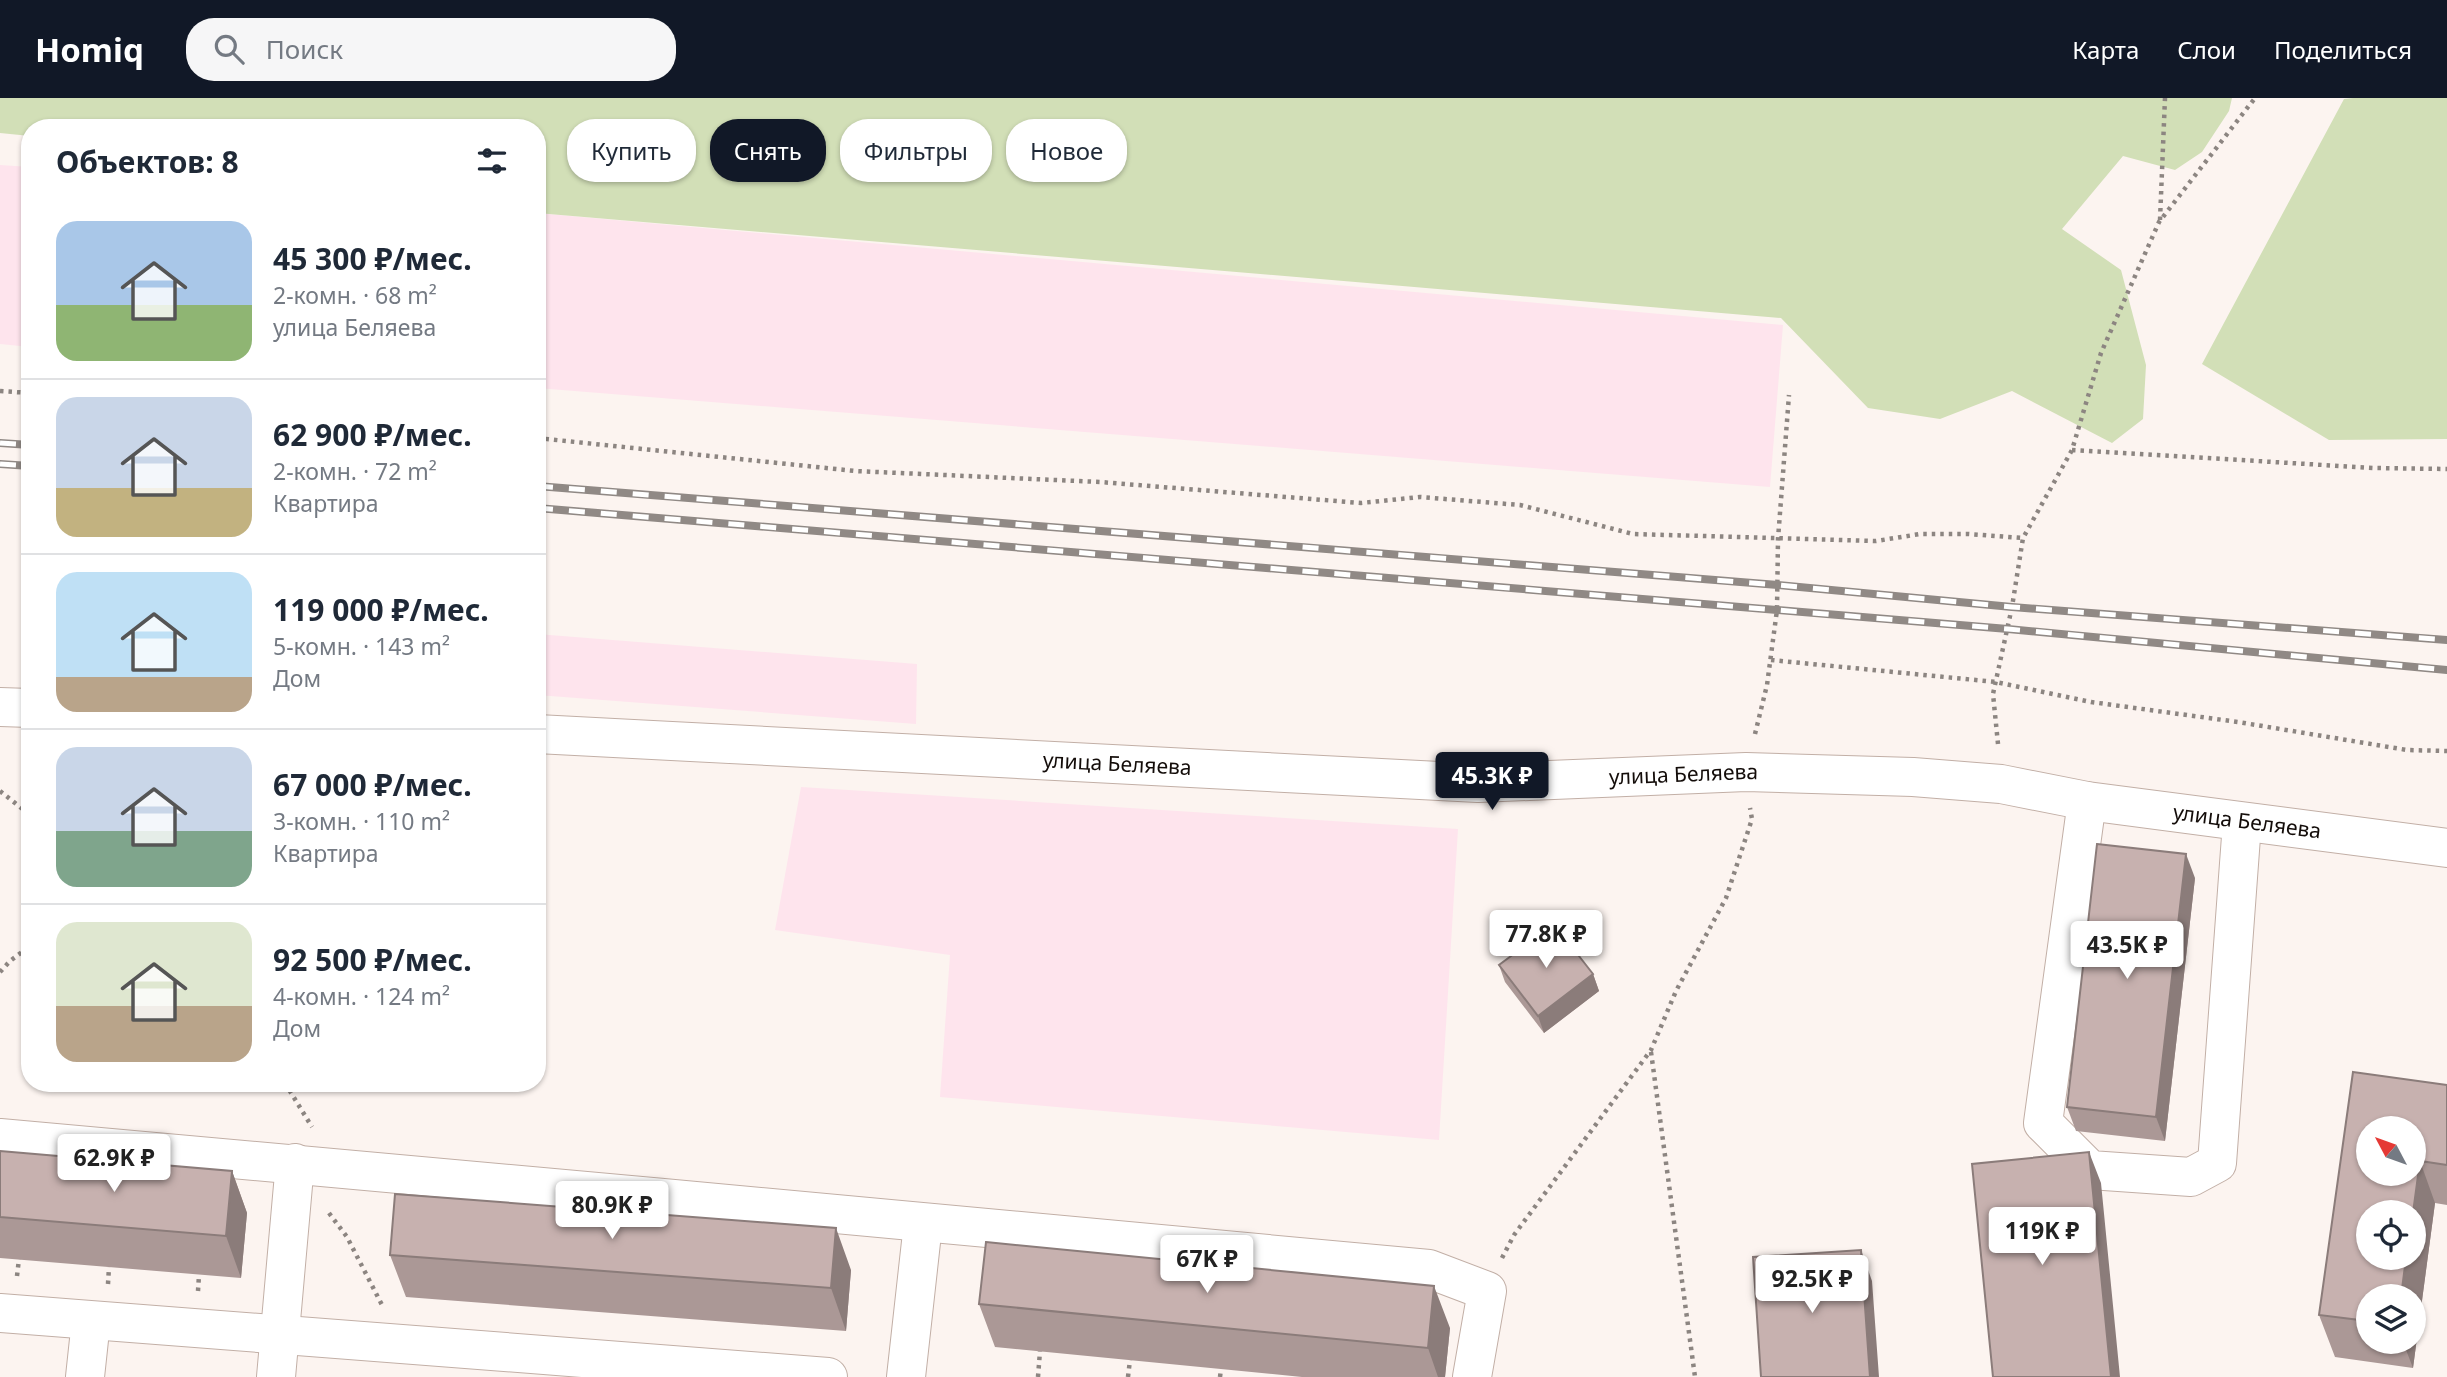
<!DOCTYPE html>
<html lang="ru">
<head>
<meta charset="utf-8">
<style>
  body { margin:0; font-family:"Noto Sans",sans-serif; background:#f6f6f7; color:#1f2937; height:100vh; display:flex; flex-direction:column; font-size:26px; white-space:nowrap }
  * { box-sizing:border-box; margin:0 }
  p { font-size:23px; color:#747a83 }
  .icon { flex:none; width:38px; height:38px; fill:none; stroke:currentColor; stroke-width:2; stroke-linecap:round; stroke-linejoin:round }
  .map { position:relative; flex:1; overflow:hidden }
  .drawer { position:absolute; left:21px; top:21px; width:525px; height:973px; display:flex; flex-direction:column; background:#fff; border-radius:28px; box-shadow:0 2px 5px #0004 }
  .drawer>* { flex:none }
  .top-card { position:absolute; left:567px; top:21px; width:665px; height:63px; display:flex; gap:14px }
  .needle { width:46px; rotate:311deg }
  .controls { position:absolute; left:2356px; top:1018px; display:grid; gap:14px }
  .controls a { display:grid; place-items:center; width:70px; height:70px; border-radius:50%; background:#fff; box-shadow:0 2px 5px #0004; font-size:35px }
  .price { position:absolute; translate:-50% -60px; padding:0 16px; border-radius:7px; background:#fff; color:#222; font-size:23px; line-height:46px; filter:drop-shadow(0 2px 4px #0008) }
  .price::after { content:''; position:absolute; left:50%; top:42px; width:21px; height:16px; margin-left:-10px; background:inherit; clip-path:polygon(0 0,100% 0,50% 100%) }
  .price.on { background:#111827; color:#fff }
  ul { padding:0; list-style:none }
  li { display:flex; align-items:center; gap:21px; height:175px; padding:0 35px }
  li+li { border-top:2px solid #e0e1e3 }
  li span { display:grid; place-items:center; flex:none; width:196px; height:140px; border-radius:21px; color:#555 }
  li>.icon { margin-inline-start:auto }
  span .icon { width:84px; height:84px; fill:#fffc; stroke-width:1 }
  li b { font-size:30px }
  h2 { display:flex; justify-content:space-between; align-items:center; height:84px; padding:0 35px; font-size:30px }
  .tag { padding:0 24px; border-radius:28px; background:#fff; box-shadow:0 2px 5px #0004; font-size:24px; line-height:63px }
  .tag.on { background:#111827; color:#fff }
  header { display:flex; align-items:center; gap:42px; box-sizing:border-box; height:98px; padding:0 35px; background:#111827; color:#fff }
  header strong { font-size:33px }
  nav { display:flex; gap:38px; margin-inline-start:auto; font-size:24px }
  .search { width:490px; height:63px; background:#f6f6f7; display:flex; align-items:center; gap:18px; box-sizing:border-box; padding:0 24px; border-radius:28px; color:#747a83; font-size:26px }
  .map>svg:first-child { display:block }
  .industrial { fill:#fee4ed }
  .green { fill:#d2dfb7 }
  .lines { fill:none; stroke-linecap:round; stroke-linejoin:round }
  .minor-casing { stroke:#c2afa6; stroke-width:40 }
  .path { stroke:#8c8581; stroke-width:4.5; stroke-dasharray:3.5 5; stroke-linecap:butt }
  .minor { stroke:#fff; stroke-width:38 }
  .rail-casing { stroke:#908985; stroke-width:8 }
  .rail { stroke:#fff; stroke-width:5; stroke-dasharray:16; stroke-linecap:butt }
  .wall { fill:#ab9896; fill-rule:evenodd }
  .shaded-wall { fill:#8b7c7a }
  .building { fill:#c7b1af; stroke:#8b7c7a; stroke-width:2; fill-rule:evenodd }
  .labels { text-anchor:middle; stroke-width:5; stroke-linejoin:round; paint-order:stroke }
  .street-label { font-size:21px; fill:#130c09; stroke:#fff }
</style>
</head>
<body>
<header>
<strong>Homiq</strong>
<div class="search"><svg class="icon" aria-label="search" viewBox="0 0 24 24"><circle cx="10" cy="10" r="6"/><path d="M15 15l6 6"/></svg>Поиск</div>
<nav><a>Карта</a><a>Слои</a><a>Поделиться</a></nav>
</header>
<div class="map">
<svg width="2447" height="1279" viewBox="0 0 2447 1279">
  <rect width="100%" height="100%" fill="#fcf4f0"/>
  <path class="industrial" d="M0 67 30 69V249L0 246Z
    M537 115 1783 227 1770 389 537 290Z
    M537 536 917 566 916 626 537 597Z
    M801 689 1458 731 1439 1042 940 999 950 857 775 832Z"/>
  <path class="green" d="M0 0H2232L2229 13 2202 54 2175 72 2123 58 2062 131 2121 172 2146 267 2143 321 2112 345 2012 293 1940 321 1868 310 1781 220 537 115V30H30V38L0 35Z
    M2353 0H2447V341L2329 342 2202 266 2344 1Z"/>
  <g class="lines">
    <g class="minor-casing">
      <g id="minor">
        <path d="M0 609 30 610"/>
        <path id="s1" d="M537 636 1478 685 1746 674 1913 679 2001 686 2087 703 2447 750"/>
        <path d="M2087 703 2043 1025 2090 1072 2191 1079 2217 1065 2242 725"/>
        <path d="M0 1040C477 1080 952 1129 1429 1171L1487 1193 1472 1279"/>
        <path d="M0 1215 828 1279"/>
        <path d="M85 1279 91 1223"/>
        <path d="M276 1279 295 1065"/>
        <path d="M906 1279 923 1126"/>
      </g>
    </g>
    <path class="path" d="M2160 122 2165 0
      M0 293 30 295
      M537 340 855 373 1100 384 1361 405 1420 399 1520 407 1633 436 1876 443 1920 436H1969L2023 440
      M2072 352 2374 370 2447 371
      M1771 562 1996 584 2091 604 2238 624 2407 652 2447 653
      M1755 636 1767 587 1777 512 1778 441 1789 297
      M1998 646 1993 596 2012 509 2023 440 2072 352 2101 255 2159 124 2255 0
      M0 693 30 717
      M30 768 27 781 30 822
      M0 874 10 863 30 848
      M1651 954 1695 1279
      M285 985 312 1029
      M329 1115 347 1139 382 1207
      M1502 1160 1514 1137 1651 952 1676 893 1726 800 1752 721 1750 710
      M17 1178 19 1161
      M108 1186 109 1169
      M198 1193 199 1177
      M1038 1279 1040 1253
      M1128 1279 1130 1262
      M1220 1279 1221 1271"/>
    <use href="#minor" class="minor"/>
    <g class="rail-casing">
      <path id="rail" d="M0 345 30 347
        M0 366 30 368
        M537 388 1778 487 2012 509 2447 542
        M537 410 2008 531 2447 572"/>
    </g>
    <use href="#rail" class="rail"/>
  </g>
  <path class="wall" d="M2195 780 2165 1043 2076 1033 2067 1009Z
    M1499 867 1593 876 1599 893 1544 935 1505 884Z
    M2447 987V1107L2435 1105 2413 1270 2335 1259 2319 1217ZM2368 1199H2413V1244H2368Z
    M0 1053 232 1073 247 1115 241 1180 0 1160Z
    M390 1157 851 1172 846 1233 406 1199Z
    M979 1206 1450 1230 1445 1279H1302L995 1249Z"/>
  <path class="shaded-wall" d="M2186 756 2195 780 2165 1043 2156 1019Z
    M1593 876 1599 893 1544 935 1538 918Z
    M2089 1054 2101 1085 2120 1279H2111Z
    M2420 1063 2435 1105 2413 1270 2403 1244H2413V1199H2401L2406 1160H2413V1115Z
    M232 1073 247 1115 241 1180 226 1138Z
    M836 1130 851 1172 846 1233 831 1190Z
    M1861 1152 1872 1183 1879 1279H1870Z
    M1434 1188 1450 1230 1445 1279H1438L1428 1250Z"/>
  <path class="building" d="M2097 746 2186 756 2156 1019 2067 1009Z
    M1554 826 1593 876 1538 918 1499 867Z
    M2353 974 2447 987V1067L2420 1063 2413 1115H2368V1160H2406L2401 1199H2368V1223L2319 1217ZM2368 1031H2413V1076H2368Z
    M0 1053 232 1073 226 1138 0 1119Z
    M2089 1054 2111 1279H1993L1972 1066Z
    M395 1096 836 1130 831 1190 390 1157Z
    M986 1144 1434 1188 1428 1250 979 1206Z
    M1861 1152 1870 1279H1761L1753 1159Z"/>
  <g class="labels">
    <g class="street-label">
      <text dy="7" stroke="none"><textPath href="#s1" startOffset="581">улица Беляева</textPath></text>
      <text dy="7" stroke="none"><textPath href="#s1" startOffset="1148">улица Беляева</textPath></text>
      <text dy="7" stroke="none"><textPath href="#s1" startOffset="1715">улица Беляева</textPath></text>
    </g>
  </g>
</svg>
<div class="controls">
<a><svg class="needle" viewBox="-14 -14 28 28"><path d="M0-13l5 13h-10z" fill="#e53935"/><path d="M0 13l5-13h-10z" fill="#747a83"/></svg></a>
<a><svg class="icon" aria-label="locate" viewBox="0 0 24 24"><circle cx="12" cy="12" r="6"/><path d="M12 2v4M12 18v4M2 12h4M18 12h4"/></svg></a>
<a><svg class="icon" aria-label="layers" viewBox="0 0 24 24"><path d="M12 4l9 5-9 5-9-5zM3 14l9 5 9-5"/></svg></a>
</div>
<b class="price on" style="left:1492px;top:714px">45.3K ₽</b>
<b class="price" style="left:1546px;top:872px">77.8K ₽</b>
<b class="price" style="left:2127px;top:883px">43.5K ₽</b>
<b class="price" style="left:114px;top:1096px">62.9K ₽</b>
<b class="price" style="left:612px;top:1143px">80.9K ₽</b>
<b class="price" style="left:2042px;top:1169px">119K ₽</b>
<b class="price" style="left:1207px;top:1197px">67K ₽</b>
<b class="price" style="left:1812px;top:1217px">92.5K ₽</b>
<div class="top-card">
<a class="tag">Купить</a>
<a class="tag on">Снять</a>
<a class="tag">Фильтры</a>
<a class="tag">Новое</a>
</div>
<section class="drawer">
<h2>Объектов: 8<svg class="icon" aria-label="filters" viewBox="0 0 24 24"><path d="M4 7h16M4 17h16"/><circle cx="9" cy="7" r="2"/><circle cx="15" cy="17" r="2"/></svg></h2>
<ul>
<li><span style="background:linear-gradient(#a9c7e8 60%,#8fb573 0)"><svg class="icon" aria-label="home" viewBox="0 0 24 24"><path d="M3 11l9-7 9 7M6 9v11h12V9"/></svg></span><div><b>45 300 ₽/мес.</b><p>2-комн. · 68 m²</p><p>улица Беляева</p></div></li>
<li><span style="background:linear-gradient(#c9d6e8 65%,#c2b280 0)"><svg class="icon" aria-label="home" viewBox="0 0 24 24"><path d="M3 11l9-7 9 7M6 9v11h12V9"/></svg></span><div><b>62 900 ₽/мес.</b><p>2-комн. · 72 m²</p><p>Квартира</p></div></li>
<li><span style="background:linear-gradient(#bfe0f5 75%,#b9a48a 0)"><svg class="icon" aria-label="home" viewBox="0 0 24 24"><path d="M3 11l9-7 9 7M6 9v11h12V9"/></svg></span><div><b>119 000 ₽/мес.</b><p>5-комн. · 143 m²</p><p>Дом</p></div></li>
<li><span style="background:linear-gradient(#c9d6e8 60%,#7fa58c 0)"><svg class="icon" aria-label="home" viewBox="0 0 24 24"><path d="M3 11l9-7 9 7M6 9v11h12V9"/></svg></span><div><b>67 000 ₽/мес.</b><p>3-комн. · 110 m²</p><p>Квартира</p></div></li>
<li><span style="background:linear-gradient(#dfe7d0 60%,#b9a48a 0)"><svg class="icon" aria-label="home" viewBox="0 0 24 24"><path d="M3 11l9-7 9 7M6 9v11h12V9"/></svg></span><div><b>92 500 ₽/мес.</b><p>4-комн. · 124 m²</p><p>Дом</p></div></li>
</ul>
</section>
</div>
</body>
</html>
